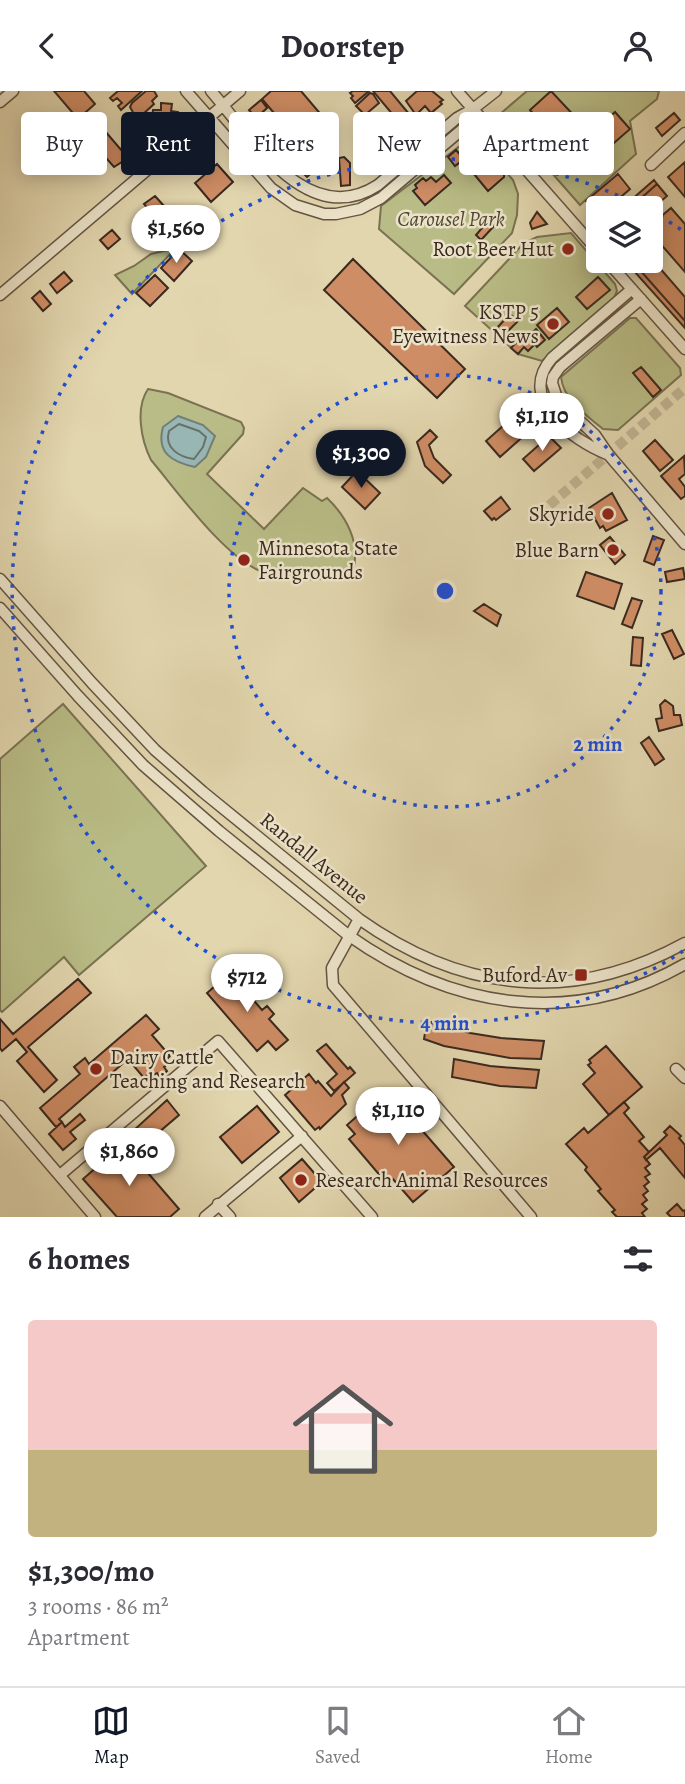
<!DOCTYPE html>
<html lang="en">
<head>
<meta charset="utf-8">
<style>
  body { margin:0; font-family:Alegreya,serif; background:#f2f2f3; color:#2b2b33; height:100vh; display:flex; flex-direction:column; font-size:26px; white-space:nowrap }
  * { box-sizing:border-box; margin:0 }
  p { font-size:23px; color:#7c7c81 }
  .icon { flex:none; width:38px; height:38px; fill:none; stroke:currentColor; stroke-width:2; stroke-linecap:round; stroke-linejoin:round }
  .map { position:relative; height:1126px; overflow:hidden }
  .drawer { display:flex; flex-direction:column; background:#fff; flex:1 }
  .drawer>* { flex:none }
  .top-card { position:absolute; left:21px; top:21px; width:644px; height:63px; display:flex; gap:14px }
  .fabs { position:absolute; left:586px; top:105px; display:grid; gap:14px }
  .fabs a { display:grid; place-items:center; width:77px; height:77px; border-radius:7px; background:#fff; box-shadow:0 4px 18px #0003; font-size:35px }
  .price { position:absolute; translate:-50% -60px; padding:0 16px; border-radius:24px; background:#fff; color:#222; font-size:23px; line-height:46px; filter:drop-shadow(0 2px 4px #0008) }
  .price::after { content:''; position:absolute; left:50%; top:42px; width:21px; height:16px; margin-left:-10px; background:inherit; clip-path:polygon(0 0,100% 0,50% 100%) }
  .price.selected { background:#111827; color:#fff }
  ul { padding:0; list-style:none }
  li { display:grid; align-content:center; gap:14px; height:371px; padding:0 28px }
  li span { display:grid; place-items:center; height:217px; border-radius:7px; color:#555 }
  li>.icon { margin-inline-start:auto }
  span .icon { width:126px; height:126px; fill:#fffc; stroke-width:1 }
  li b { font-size:30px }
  h2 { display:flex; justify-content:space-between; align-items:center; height:84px; padding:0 28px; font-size:30px }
  .chip { padding:0 24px; border-radius:7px; background:#fff; box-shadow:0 4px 18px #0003; font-size:24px; line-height:63px }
  .chip.selected { background:#111827; color:#fff }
  header { display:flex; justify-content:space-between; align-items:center; height:91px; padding:0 28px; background:#fff; font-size:32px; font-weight:600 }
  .tab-bar { display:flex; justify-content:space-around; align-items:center; height:98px; border-top:2px solid #e1e1e2; background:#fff; font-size:19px; color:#7c7c81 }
  .tab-bar a { display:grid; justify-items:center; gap:4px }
  .tab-bar .selected { color:#111827 }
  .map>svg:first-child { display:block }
  .green { fill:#b9bc86; stroke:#7a7252; stroke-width:2 }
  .water { fill:#98b7b4; stroke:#727e78; stroke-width:2 }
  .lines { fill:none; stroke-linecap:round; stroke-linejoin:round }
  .shore { stroke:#69706a; stroke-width:2 }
  .building { fill:#cf8d65; stroke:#3a291f; stroke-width:2 }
  .minor-tunnel { stroke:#c0b391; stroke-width:10; stroke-dasharray:10 5; stroke-linecap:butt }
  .minor-casing { stroke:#645443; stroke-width:13 }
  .minor { stroke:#ece4ca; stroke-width:10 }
  .ring { fill:none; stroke:#1d4ed8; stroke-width:3.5; stroke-dasharray:3.5 7 }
  .poi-dot { fill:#8f2418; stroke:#ece4ca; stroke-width:2.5 }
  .labels { text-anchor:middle; stroke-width:5; stroke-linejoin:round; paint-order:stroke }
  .park-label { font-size:21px; font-style:italic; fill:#534634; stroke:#ece4ca }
  .poi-label { font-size:21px; fill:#3a291f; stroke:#ece4ca; text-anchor:end }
  .street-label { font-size:21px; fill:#3a291f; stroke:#ece4ca }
  .centre { fill:#1d4ed8; stroke:#ece4ca; stroke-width:3.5 }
  .ring-label { font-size:21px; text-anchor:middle; font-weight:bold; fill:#1d4ed8; stroke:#ece4ca; stroke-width:5; stroke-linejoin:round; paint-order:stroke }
</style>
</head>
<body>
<header><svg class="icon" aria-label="back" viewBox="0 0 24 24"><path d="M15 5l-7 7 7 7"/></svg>Doorstep<svg class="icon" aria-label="person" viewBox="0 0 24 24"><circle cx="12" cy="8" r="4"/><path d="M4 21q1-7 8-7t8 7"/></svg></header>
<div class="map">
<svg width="685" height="1126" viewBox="0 0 685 1126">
  <rect width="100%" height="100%" fill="#e2d6ae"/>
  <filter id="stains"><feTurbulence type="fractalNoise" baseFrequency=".00286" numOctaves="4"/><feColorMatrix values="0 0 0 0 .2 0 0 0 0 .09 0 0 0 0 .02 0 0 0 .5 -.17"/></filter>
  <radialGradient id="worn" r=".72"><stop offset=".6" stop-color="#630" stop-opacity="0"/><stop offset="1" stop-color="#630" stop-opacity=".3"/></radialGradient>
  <path class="green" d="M527 0H659L657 8 630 30 636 63 580 114 500 23Z
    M469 48 479 50 513 89 518 103 517 124 512 142 454 203 379 138 381 115Z
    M571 142 615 193 617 200 614 207 542 270 518 263 465 215 524 152 537 146Z
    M176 157 132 203 115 184 134 175 151 163Z
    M630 227H636L680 277 681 284 618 339 603 338C585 323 564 310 561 286Z
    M148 298 168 302 241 331 244 337 243 343 207 383 264 438 303 397 322 410 327 407C346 425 361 452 353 479 344 490 331 488 318 488 301 489 281 488 265 482 226 469 178 401 151 369 141 349 135 317 148 298Z
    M63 613 206 775 79 884 64 866 2 921 0 919V668Z"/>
  <path class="water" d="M178 325 203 334 215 345 206 366 195 376C172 371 156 362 163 336Z"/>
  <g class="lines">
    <path class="shore" d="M179 333 199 340 206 346 203 356 194 368C179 366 164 357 169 340Z"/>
  </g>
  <path class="building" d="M54 0H84L95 13 78 28Z
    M118 0H142L121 19 118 15 122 12 117 7 113 10 110 7Z
    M146 0H154L157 5 152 10 154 13 142 24 158 42 159 44 155 48 141 32 132 39 126 32 135 25 130 16 132 12Z
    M271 0H301L323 26 297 49 262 8Z
    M353 0H369L355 12 351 7 353 5 350 2Z
    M373 0H390L419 35 411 42 406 35 404 37Z
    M417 0H432L443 9 440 11 442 13 431 22 425 15 416 24 406 10Z
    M551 0 595 47 607 36 603 32 615 21 630 38 583 79 530 19Z
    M370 2 373 3 379 12 365 24 356 15Z
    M261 9 267 17 256 27 249 19Z
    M161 12 172 13 171 20 178 21V31L170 30V38L159 37 160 30 152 29 153 19H161Z
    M268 22 276 31 266 39 258 30Z
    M674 22 680 29 662 45 656 37Z
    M394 34 410 54 401 62 384 42Z
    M145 38 155 49 147 56 137 45Z
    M105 40 128 67 114 76 92 51Z
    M133 48 143 60 132 69 122 57Z
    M456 59 464 68 455 75 448 66Z
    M326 64 338 65 336 81 321 78Z
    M315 66 322 73 307 86 300 79Z
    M344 66 350 72V94L341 95 339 67Z
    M489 70H496L504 79V86L488 100 474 83Z
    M685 71V106L668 86Z
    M217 73 233 91 211 111 195 92Z
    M618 83 630 98 608 117H598V124L586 110Z
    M444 84 451 92 425 114 413 100 417 97 415 94 423 87 426 90 431 86 436 91Z
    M654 89 657 93 630 117H622Z
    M657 93 667 105 651 119V117H630Z
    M155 105 164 115 153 124 144 113Z
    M671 117 685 133V181L651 142V134Z
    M537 121 547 133 532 138 530 132Z
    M488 130 494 135 481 149 476 144Z
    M112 139 120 148 108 158 100 149Z
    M179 158 192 170 174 190 161 177Z
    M651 167 685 206V230L632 170H651Z
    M353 168 465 278 437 307 324 199Z
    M625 170H632L685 230V237Z
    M64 181 72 190 57 202 50 193Z
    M155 184 168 197 150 215 136 202Z
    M598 186 610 199 587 218 576 206Z
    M40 200 51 213 43 220 32 207Z
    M557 217 569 231 549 248 537 234Z
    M510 223 518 230 502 246 495 239Z
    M536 238 545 249 537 256 529 245Z
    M523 244 534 254 528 260 524 256 518 263 511 257Z
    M641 276 661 299 653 306 633 282Z
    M522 318 536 334 500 366 486 350Z
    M430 339 437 346 429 354 434 367 451 384 443 392 425 375 417 351Z
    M549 345 561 357 534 380 523 368Z
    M655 349 673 369 660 380 643 360Z
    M684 365 685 383 679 388 685 396V405L681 408 661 385Z
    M357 380 380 402 365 418 342 396Z
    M612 402 627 429 606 440 603 435 600 437 589 417Z
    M501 406 510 418 496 429 494 427 492 429 484 420Z
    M653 445 664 449 654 474 644 470Z
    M610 446 625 464 615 473 600 454Z
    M683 477 685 488 667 491 665 481Z
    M586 481 622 493 614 518 577 505Z
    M632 507 642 510 632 537 622 533Z
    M484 513 501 524 497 535 474 520Z
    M672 539 684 563 674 568 662 543Z
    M633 546 643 547 641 575 631 574Z
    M665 609 673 615 674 624H680L682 634 659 640 656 628 662 627 660 614Z
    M649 646 664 668 655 674 641 652Z
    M230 882 262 919 267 915 274 923 269 928 288 949 276 959 268 950 257 960 207 902Z
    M78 888 91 902 28 956 57 989 44 1001 17 970 27 961 16 948 2 960 0 957V928L13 943Z
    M146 924 159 938 152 944 170 965 166 969 169 972 164 976 167 980 160 986 157 982 152 985 149 982 144 987 128 968 59 1028 62 1031 56 1036 40 1017 80 983 74 976 85 967 89 973Z
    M427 930 470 942 501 947 544 950 541 968 510 967 444 955 424 948Z
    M326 953 348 978 350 976 355 982 334 1000 327 992 337 983 317 960Z
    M606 955 642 996 609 1024 583 993 595 982 588 974 591 972 589 969Z
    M454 968 490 975 539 979 536 997 500 995 452 986Z
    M309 983 316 992 318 990 331 1005 344 991 349 997 342 1004 346 1013 320 1038 319 1036 315 1039 285 1004Z
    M387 999 454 1076 413 1111 393 1088 388 1094 349 1048 355 1043 347 1034Z
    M167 1009 179 1024 145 1053 133 1040Z
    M624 1011 629 1017 624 1022 644 1046 639 1050 649 1061 644 1066 650 1073 645 1077 650 1083 645 1086 649 1091 644 1095 648 1100 643 1104 647 1109 642 1113 647 1118 642 1122 645 1126H617L612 1121 615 1119 598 1100 601 1098 585 1079 587 1076 566 1053 584 1037 588 1042Z
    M257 1015 279 1041 242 1072 220 1046Z
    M80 1023 85 1029 70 1041 76 1048 63 1059 49 1043 62 1031 65 1036Z
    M670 1035 681 1045 679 1047 685 1054V1087L660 1057 646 1069 644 1066 667 1044 664 1041Z
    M123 1053 179 1118 170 1126H117L83 1088Z
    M302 1068 322 1091 299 1111 280 1087Z
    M677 1113 683 1120 685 1119V1126H671L667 1122Z"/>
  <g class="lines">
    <path class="minor-tunnel" d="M538 424 685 297"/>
    <g class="minor-casing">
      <path id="minor" d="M186 0 271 97 295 114 324 123H336L360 118 381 107 465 36 473 18
        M211 0C251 46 308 140 378 94L457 27 473 18 496 0
        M457 0 598 160
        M0 11 13 0
        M651 74 685 42
        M607 170 685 258
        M0 204 240 0
        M641 208 560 276 553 286 552 292 558 310 595 344 608 363 685 453
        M607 363C572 349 516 308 552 267L632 198
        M0 488 92 592 155 659 203 701 359 828C462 901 572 914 685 852
        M0 517 78 605 143 674 219 740 348 844C451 917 572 938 685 873
        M359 828 332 877 333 894 531 1126
        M676 978 685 987
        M0 1015 95 1126
        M60 1084 218 950 372 1126
        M218 1113 230 1126
        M205 1126 302 1045"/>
    </g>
    <use href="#minor" class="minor"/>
  </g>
  <g class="ring">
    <circle cx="445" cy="500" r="216"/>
    <path d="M683 860A432 432 0 1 1 644 117M651 120A432 432 0 0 1 683 140"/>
  </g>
  <g class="poi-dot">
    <circle cx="568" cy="158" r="7"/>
    <circle cx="553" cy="233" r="7"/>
    <circle cx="608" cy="423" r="7"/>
    <circle cx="613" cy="459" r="7"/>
    <circle cx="244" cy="469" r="7"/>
    <rect x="574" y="877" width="14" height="14" rx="3.5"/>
    <circle cx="96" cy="978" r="7"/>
    <circle cx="301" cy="1089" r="7"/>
  </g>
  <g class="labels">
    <g class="park-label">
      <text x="451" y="135">Carousel Park</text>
    </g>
    <g class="poi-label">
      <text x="554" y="165">Root Beer Hut</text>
      <text x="539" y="228">KSTP 5<tspan x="539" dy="24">Eyewitness News</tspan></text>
      <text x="594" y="430">Skyride</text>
      <text x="258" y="464" text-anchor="start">Minnesota State<tspan x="258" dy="24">Fairgrounds</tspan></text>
      <text x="599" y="466">Blue Barn</text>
      <text x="567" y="891">Buford Av</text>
      <text x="110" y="973" text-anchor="start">Dairy Cattle<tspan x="110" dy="24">Teaching and Research</tspan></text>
      <text x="315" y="1096" text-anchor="start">Research Animal Resources</text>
    </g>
    <g class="street-label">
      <text transform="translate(314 767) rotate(39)" y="7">Randall Avenue</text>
    </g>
  </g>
  <circle cx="445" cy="500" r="10" class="centre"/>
  <g class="ring-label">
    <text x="598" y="660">2 min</text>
    <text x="445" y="939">4 min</text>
  </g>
  <rect width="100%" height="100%" filter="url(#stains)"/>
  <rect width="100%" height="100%" fill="url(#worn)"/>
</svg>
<div class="fabs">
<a><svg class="icon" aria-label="layers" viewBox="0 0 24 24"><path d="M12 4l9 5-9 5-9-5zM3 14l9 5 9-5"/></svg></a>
</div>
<b class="price" style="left:176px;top:174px">$1,560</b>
<b class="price" style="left:542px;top:362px">$1,110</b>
<b class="price selected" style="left:361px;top:399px">$1,300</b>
<b class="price" style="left:247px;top:923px">$712</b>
<b class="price" style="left:398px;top:1056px">$1,110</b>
<b class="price" style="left:129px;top:1097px">$1,860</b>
<div class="top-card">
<a class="chip">Buy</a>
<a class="chip selected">Rent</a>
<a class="chip">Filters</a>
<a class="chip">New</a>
<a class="chip">Apartment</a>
</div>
</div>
<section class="drawer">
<h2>6 homes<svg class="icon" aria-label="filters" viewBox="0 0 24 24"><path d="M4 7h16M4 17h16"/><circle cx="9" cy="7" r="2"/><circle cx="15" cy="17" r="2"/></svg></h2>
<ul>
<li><span style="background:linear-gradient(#f6c9c9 60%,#c2b280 0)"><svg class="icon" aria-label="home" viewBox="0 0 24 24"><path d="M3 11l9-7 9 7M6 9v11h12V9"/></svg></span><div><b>$1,300/mo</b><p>3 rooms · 86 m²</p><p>Apartment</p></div></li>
</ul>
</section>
<nav class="tab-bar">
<a class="selected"><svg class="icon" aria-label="map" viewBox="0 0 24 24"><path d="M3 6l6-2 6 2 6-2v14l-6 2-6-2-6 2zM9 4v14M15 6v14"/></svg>Map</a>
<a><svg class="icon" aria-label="saved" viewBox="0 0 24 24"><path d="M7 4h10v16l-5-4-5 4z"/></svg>Saved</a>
<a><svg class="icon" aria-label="home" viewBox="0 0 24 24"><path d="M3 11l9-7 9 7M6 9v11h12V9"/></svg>Home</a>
</nav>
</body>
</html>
